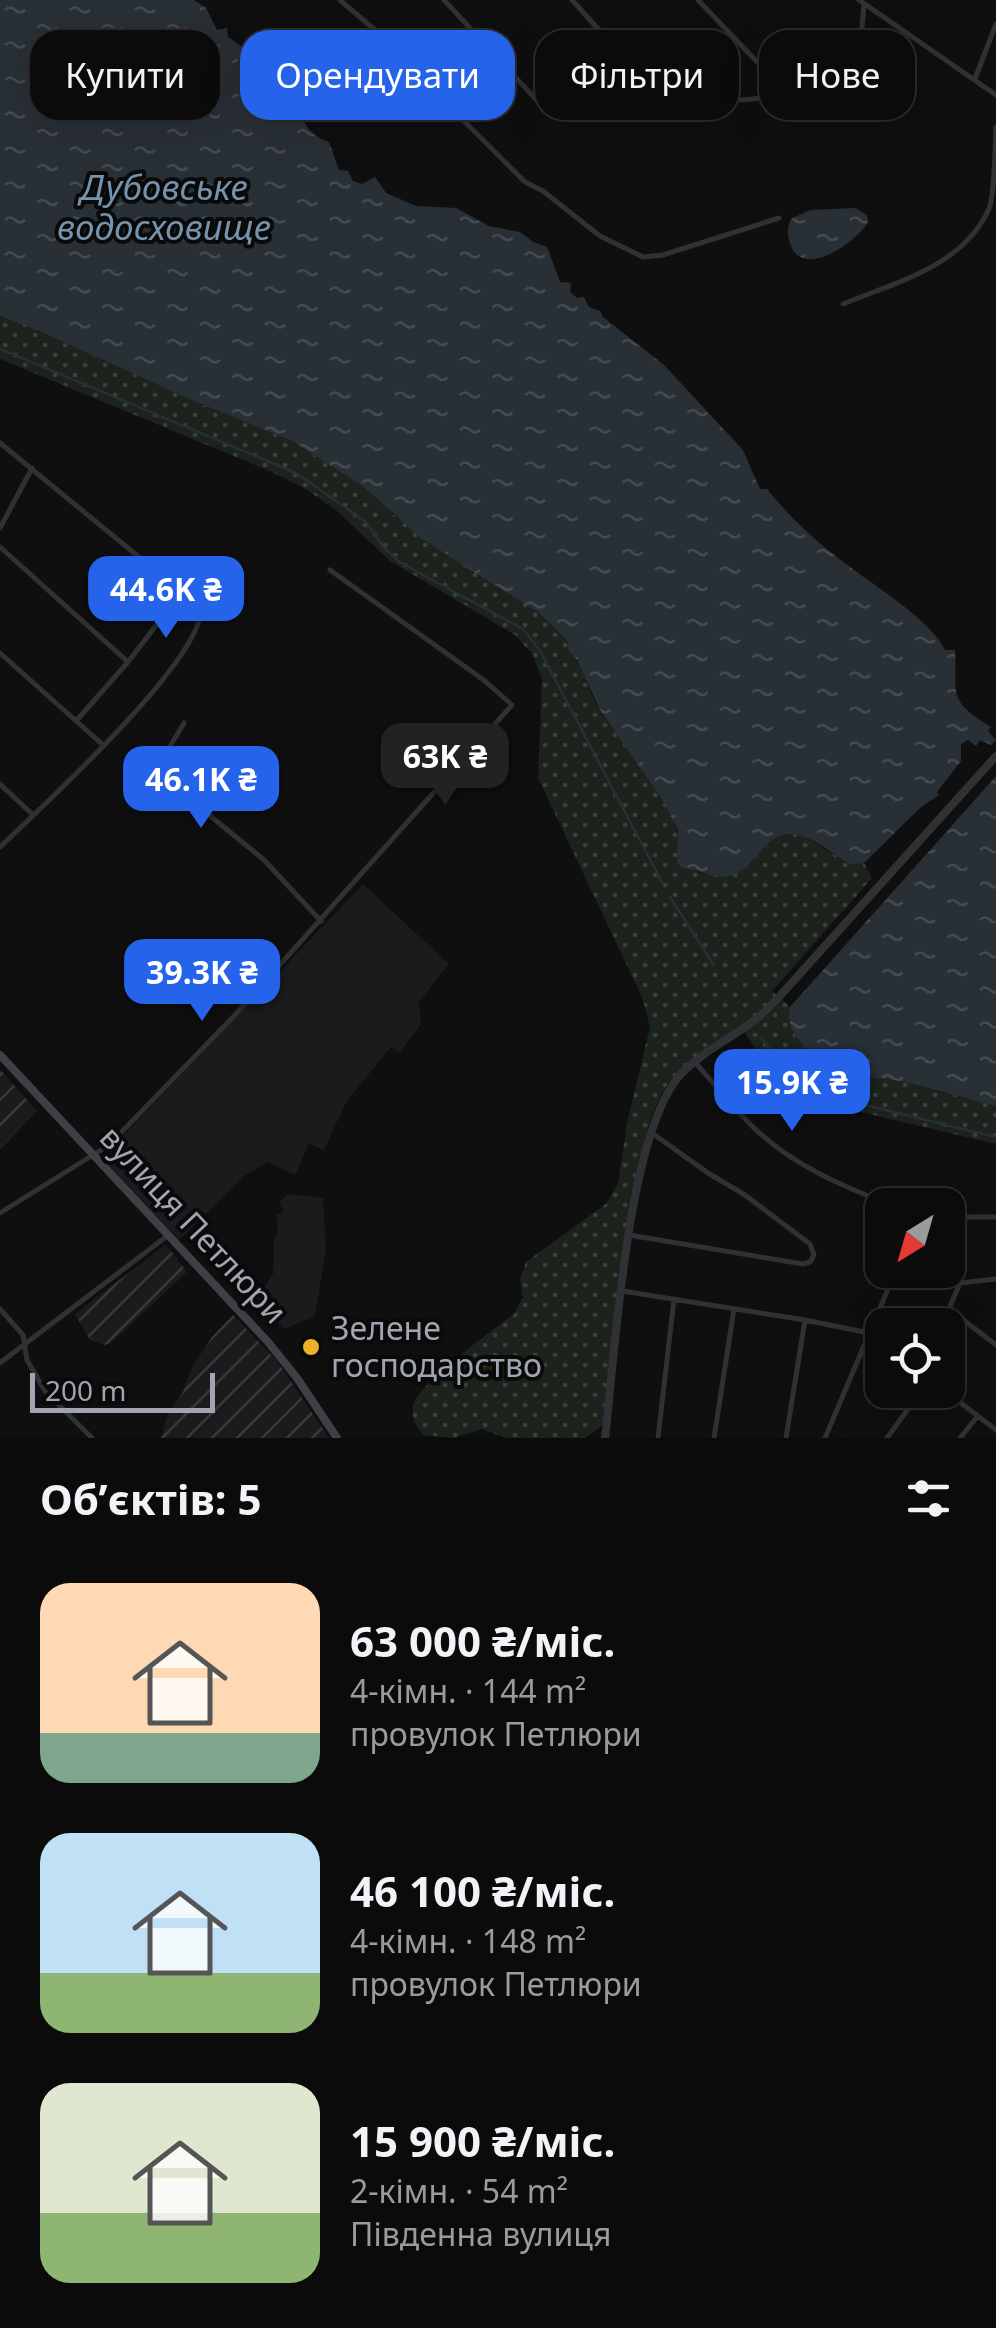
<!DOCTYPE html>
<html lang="uk">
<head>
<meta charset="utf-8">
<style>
  body { margin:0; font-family:"Noto Sans",sans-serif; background:#19191a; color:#f1f3f6; height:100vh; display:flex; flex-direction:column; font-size:38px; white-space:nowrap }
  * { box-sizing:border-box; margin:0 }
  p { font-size:32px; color:#9a9b9d }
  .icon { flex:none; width:55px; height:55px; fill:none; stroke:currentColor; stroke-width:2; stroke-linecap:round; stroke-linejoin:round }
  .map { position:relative; height:1438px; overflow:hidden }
  .side { display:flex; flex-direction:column; background:#0b0b0c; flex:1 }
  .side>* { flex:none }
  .guide { position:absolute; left:30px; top:30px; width:938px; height:90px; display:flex; gap:20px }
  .needle { width:65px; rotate:217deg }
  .tools { position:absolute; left:865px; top:1188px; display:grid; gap:20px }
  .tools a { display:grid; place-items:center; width:100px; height:100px; border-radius:20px; background:#0b0b0c; box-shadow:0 10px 40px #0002,0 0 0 2px #2b2b2d; font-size:50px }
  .scale { position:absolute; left:30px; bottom:25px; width:185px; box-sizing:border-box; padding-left:10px; border:5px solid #a0a5b1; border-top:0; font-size:28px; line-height:35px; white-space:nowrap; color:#a0a5b1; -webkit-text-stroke:8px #0a0a0b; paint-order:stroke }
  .price { position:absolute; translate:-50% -85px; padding:0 22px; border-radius:20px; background:#2563eb; color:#fff; font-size:32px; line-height:65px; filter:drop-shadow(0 2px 5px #0008) }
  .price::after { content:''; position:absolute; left:50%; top:60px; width:30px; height:22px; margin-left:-15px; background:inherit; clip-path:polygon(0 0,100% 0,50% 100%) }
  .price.on { background:#222; color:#fff }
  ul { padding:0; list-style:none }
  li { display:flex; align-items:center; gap:30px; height:250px; padding:0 40px }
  li span { display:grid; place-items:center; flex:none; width:280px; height:200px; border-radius:30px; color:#555 }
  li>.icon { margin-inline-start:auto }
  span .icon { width:120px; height:120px; fill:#fffc; stroke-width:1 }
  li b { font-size:42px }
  h2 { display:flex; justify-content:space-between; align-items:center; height:120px; padding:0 40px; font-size:42px }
  .pill { padding:0 35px; border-radius:30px; background:#0b0b0c; box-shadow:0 10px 40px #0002,0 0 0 2px #2b2b2d; font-size:35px; line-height:90px }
  .pill.on { background:#2563eb; color:#fff }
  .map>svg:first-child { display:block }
  .built { fill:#1b1b1d }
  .industrial { fill:url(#industrial-furrows) }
  .grass { fill:url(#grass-dots) }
  .water { fill:url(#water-ripples) }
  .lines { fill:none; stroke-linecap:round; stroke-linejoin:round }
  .stream { stroke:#282f35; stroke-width:2.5 }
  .minor { stroke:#303135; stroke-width:5 }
  .tertiary { stroke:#303135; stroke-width:8 }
  .secondary { stroke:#3e4045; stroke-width:8 }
  .poi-dot { fill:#efb128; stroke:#0a0a0b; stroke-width:4 }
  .labels { text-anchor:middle; stroke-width:8; stroke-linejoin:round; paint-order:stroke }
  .street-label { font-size:32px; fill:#a0a5b1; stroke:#0a0a0b }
  .poi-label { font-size:32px; fill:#a0a5b1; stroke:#0a0a0b; text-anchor:start }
  .water-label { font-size:35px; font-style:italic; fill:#7692ad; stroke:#0a0a0b }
</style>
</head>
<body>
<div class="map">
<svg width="996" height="1438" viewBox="0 0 996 1438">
  <defs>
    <pattern id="industrial-furrows" width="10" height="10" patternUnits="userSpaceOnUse" patternTransform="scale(2.5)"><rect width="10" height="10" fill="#1b1b1d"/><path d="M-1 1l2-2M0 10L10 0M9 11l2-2" fill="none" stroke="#39393b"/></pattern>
    <pattern id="grass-dots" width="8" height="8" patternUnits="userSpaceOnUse" patternTransform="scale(2.5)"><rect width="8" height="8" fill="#1b231c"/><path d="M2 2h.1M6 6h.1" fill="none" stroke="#39403b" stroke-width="1.8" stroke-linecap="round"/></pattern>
    <pattern id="water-ripples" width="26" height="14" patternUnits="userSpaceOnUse" patternTransform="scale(2.5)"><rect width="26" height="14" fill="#282f35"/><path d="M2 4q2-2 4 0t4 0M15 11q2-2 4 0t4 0" fill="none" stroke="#444a50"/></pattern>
  </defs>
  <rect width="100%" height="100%" fill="#0f0f10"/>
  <path class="built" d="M363 884 449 964 419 1002 421 1025 399 1053 391 1047 346 1102 324 1150 309 1144 295 1175 268 1162 244 1176 179 1240 102 1158Z
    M289 1194 323 1198 326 1249 315 1316 284 1329 256 1301 273 1274 274 1238 278 1233 276 1215 284 1211 279 1202Z"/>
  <path class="industrial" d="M0 1069 37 1111 0 1149Z
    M164 1246 169 1248 187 1272 111 1343 104 1345 90 1340 75 1314Z
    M233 1315 277 1361 329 1438H161L168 1413 183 1392 192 1367 212 1337Z"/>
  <path class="grass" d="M0 316 46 334 189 399 292 441 361 485 396 517 538 612 567 640C568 650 571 652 576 660 586 675 590 694 599 709 623 748 692 816 677 863L704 874 752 861 773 838 791 833 806 837 851 865 864 863 872 878 772 991 790 1007C781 1039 829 1069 856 1075 872 1078 888 1078 903 1082 934 1090 965 1098 996 1106V1144L814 1101 785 1084 762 1060 744 1031 748 1024C719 1040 688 1056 668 1084 648 1113 642 1152 635 1186 619 1265 613 1345 604 1424L585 1438H507L482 1429 454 1438 423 1435C416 1425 411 1420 413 1406 418 1383 492 1331 514 1314L523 1297 520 1279 526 1262 607 1203 618 1183 628 1119 650 1027 642 997 538 778 542 680 533 655 515 635 390 561 337 511 306 489 272 472 0 359Z"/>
  <path class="water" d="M0 0H194L206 8 217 30 227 28 228 37 248 51 259 52 258 56 283 65V74L278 78 283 86 287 85C297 108 304 135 329 142L339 170 348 171 353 181 362 184 375 177 386 193 416 206 456 208 489 226 520 232 533 242 547 247 560 282 571 283 570 292 577 298 584 297 589 307 600 311 603 317 664 365 743 450 760 489H767C789 517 818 543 846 564 873 585 931 620 945 650H955C958 696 945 698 991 727L988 731 996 740 991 745 980 740 976 746 968 740 961 744V761L937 792 939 795 921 807 864 863 851 865C828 852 795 818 769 843 758 853 749 867 735 874 716 883 700 868 682 868L677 863 678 831 664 802 600 710 577 660 569 651 567 640 538 612 422 539 361 485 292 441 189 399 46 334 0 316Z
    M855 208 867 215 868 222C856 243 801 281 790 243 787 233 787 229 791 219L810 210Z
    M996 776V1106C964 1098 931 1088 899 1081 884 1078 868 1078 853 1074 827 1068 781 1038 790 1007Z"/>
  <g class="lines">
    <path class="stream" d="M0 349 296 473 366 522 384 548 401 563 523 629 540 651 663 884
      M670 897 714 965
      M761 1037 780 1064 791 1075 808 1082 861 1104 996 1137"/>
    <path class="minor" d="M340 0 388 41 406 63 525 182 543 191 600 236 643 257 663 255 779 218
      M444 0 544 108 606 49 615 46
      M572 0C601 31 631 71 669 90 715 113 797 92 846 85L854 81 858 72 864 4
      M698 0 761 66 797 91
      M859 0 996 95
      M975 79 996 24
      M843 304C896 282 961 267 988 211 995 198 995 144 996 127
      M0 443 156 571 198 600C198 605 200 610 200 615 193 668 43 806 0 847
      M0 528 32 468
      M0 547 128 662 77 720
      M0 653 103 745
      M128 662 177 598
      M184 723 166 753 193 802 263 859 321 921
      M0 784 32 814
      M695 1062C714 1084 733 1107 753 1127 792 1165 842 1186 891 1205
      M0 1213 109 1145 236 1014 512 705 485 681 330 570
      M948 1217H996
      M629 1235 803 1264 810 1262 814 1255 810 1244 745 1195 708 1173 652 1133
      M996 1279 960 1283 949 1309 996 1345
      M622 1291 805 1320 869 1333 882 1343
      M0 1309 23 1335 27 1360 45 1391 92 1438
      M0 1363 167 1236
      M944 1390 996 1430
      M658 1438 674 1299
      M714 1438 734 1309
      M786 1438 805 1320
      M825 1438 896 1270
      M887 1438 922 1390
      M960 1438 977 1417"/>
    <path class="tertiary" d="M605 1438C615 1354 627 1130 682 1073 702 1052 728 1040 751 1023 761 1016 770 1006 779 997L996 756"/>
    <path class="secondary" d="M0 1055 268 1342 297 1378 337 1438"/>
  </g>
  <circle class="poi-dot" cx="311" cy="1347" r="10"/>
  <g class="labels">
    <g class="street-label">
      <text transform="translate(193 1225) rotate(47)" y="11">вулиця Петлюри</text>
    </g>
    <g class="poi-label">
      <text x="331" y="1340">Зелене<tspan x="331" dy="37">господарство</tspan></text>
    </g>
    <g class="water-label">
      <text x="164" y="200">Дубовське<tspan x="164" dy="40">водосховище</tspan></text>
    </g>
  </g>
</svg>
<div class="tools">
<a><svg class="needle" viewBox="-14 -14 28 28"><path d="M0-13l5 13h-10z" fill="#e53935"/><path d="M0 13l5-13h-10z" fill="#9a9b9d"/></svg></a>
<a><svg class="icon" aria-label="locate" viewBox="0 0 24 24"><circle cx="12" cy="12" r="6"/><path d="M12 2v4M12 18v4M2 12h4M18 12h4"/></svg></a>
</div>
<div class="scale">200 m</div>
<b class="price" style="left:166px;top:641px">44.6K ₴</b>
<b class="price on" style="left:445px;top:808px">63K ₴</b>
<b class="price" style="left:201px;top:831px">46.1K ₴</b>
<b class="price" style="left:202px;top:1024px">39.3K ₴</b>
<b class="price" style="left:792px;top:1134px">15.9K ₴</b>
<div class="guide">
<a class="pill">Купити</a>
<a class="pill on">Орендувати</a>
<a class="pill">Фільтри</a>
<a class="pill">Нове</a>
</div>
</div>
<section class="side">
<h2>Об’єктів: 5<svg class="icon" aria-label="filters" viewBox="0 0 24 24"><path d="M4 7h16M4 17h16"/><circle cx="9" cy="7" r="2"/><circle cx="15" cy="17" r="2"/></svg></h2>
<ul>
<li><span style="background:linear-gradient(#ffd9b3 75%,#7fa58c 0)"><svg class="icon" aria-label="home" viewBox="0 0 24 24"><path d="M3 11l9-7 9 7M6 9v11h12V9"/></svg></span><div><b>63 000 ₴/міс.</b><p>4-кімн. · 144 m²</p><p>провулок Петлюри</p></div></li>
<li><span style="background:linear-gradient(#bfe0f5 70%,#8fb573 0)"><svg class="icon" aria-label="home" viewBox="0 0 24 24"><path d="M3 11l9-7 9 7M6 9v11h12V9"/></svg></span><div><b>46 100 ₴/міс.</b><p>4-кімн. · 148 m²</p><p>провулок Петлюри</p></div></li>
<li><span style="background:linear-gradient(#dfe7d0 65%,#8fb573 0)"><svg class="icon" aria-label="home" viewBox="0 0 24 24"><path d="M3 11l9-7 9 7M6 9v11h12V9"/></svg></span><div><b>15 900 ₴/міс.</b><p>2-кімн. · 54 m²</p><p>Південна вулиця</p></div></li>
</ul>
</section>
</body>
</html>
